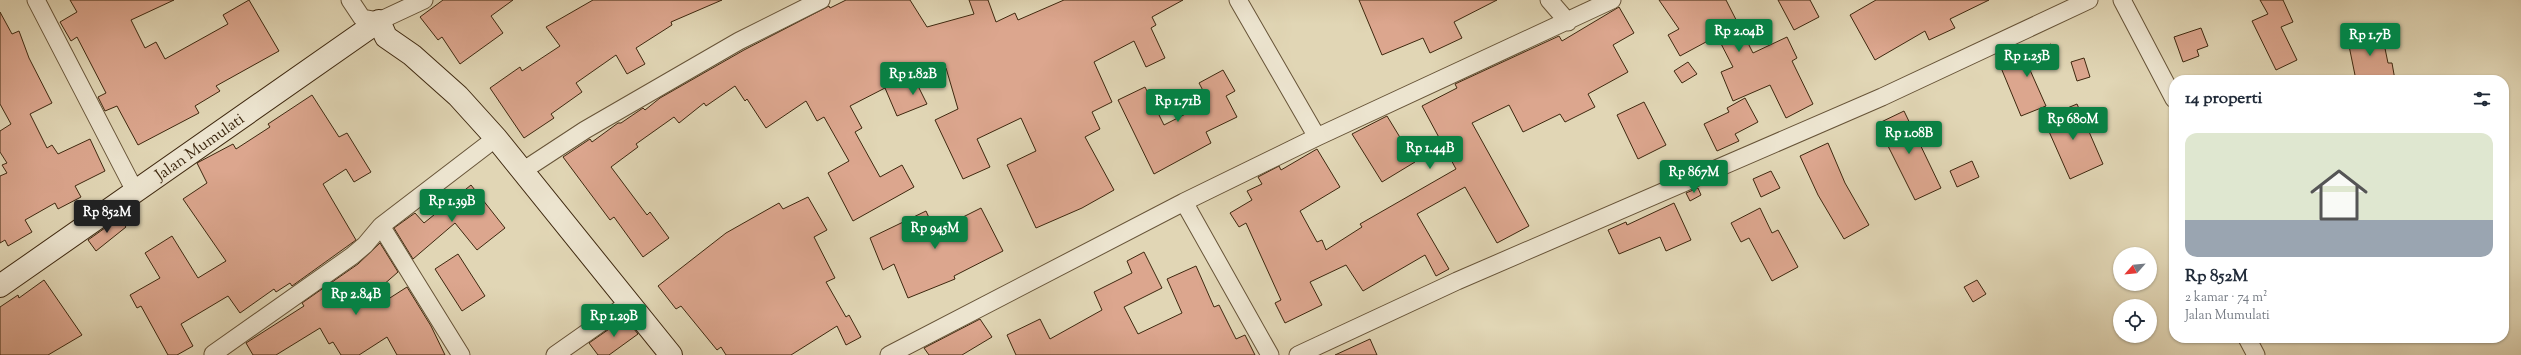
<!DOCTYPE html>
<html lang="id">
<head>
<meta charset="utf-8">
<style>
  body { margin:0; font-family:"Sorts Mill Goudy",serif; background:#f2f2f3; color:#1f2937; height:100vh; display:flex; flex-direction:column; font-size:15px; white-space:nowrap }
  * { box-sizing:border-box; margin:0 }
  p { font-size:13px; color:#747a83 }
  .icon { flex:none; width:22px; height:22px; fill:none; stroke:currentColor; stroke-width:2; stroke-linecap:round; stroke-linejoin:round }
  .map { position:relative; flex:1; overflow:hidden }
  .side { position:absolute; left:2169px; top:75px; width:340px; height:268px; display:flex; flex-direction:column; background:#fff; border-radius:16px; box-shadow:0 1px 3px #0004 }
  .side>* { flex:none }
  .needle { width:26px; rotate:243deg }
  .fabs { position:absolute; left:2113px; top:247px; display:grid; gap:8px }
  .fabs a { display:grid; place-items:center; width:44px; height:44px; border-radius:50%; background:#fff; box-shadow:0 1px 3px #0004; font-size:20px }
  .price { position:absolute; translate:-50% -34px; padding:0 9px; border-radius:4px; background:#0b8043; color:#fff; font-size:13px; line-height:26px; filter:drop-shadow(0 1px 2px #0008) }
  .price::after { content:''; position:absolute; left:50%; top:24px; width:12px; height:9px; margin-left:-6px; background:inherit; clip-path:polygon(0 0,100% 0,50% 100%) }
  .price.selected { background:#222; color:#fff }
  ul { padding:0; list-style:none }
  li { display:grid; align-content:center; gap:8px; height:212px; padding:0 16px }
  li span { display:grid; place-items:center; height:124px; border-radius:12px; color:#555 }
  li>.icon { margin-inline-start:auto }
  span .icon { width:72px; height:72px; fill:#fffc; stroke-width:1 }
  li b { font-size:17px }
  h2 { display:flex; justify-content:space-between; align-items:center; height:48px; padding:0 16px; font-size:17px }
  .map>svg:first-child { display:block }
  .building { fill:#dca68e; stroke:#3e280f }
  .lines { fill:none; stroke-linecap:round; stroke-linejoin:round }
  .street-casing { stroke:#675438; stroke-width:19 }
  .secondary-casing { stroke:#3e280f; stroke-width:24 }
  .street { stroke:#ece4cf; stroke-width:17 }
  .secondary { stroke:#ece4cf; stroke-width:22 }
  .labels { text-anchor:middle; stroke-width:3; stroke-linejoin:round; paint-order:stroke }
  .street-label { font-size:16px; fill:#3e280f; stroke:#ece4cf }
</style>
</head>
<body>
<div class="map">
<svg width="2521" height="355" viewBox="0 0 2521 355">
  <rect width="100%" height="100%" fill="#e1d6b5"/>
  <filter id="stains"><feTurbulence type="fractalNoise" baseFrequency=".005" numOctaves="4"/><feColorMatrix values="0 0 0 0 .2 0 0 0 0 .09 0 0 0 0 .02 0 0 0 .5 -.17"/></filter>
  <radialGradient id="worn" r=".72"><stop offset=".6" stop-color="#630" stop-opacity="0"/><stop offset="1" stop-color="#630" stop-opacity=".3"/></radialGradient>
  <path class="building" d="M70 0H174L131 20 145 48 156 42 165 59 228 24 223 15 249 0 279 51 216 86 220 91 195 106 199 113 138 145 117 106 105 111 98 97 106 93 77 37 71 41 60 22 77 12Z
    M443 0H513L491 16 503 33 460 64 442 37 438 40 420 17Z
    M593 0H722L671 22 672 25 636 48 645 64 627 74 616 55 576 83 582 92 551 114 554 118 524 138 490 88 520 67 522 71 560 46 546 27Z
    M846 0H910L927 27 974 14 969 0H988L996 22 1015 13 1018 20 1064 0H1183L1152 17 1156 25 1151 28 1165 58 1146 67 1134 41 1094 62 1112 102 1092 112 1100 129 1085 137 1114 190 1082 208 1036 228 1007 165 1036 151 1021 118 977 139 990 167 963 179 935 120 958 109 946 68 914 78 927 104 897 116 885 88 850 106 862 128 855 132 880 177 902 165 914 187 853 221 828 173 849 161 824 117 817 121 806 101 766 128 747 99 745 101 735 86 706 106 704 103 679 123 674 117 636 144 638 147 611 167 647 215 650 212 669 238 643 257 614 217 610 220 563 157 590 139 592 142 618 123H621L643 108 645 110 660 98 744 50 829 6 830 8Z
    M1359 0H1497L1454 22 1462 38 1430 53 1423 38 1382 55Z
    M1659 0H1726L1753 53 1787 37 1797 58 1792 61 1813 104 1786 118 1770 85 1733 101 1721 72 1733 67 1717 36 1680 56 1668 35 1679 29Z
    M1778 0H1810L1819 17 1794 30Z
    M1876 0H1989L1950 19 1955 28 1929 40 1925 31 1875 60 1850 15Z
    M2260 0H2283L2293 22 2281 27 2297 60 2276 70 2252 21 2268 14Z
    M1619 7 1634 33 1613 45 1628 72 1588 94 1595 107 1565 122 1560 114 1523 132 1509 105 1472 123 1529 226 1497 243 1465 187 1417 214 1449 269 1436 276 1425 255 1363 291 1346 265 1310 282 1322 305 1285 323 1275 303 1281 300 1246 223 1239 227 1230 213 1252 200 1247 191 1262 184 1258 177 1279 166 1281 170 1317 149 1340 187 1300 211 1317 242 1322 240 1326 250 1362 227 1360 224 1456 169 1422 106 1457 88 1455 84 1559 36 1562 41Z
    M0 12 12 34 19 31 29 58 52 103 30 114 47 148 52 145 58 154 90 139 105 171 75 186 81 197 58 209 55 203 25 220 32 232 8 246 5 240 0 243V176L7 173 2 165 7 163 0 152V131L11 124 0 104Z
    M2201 28 2208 46 2197 50 2199 56 2183 62 2174 37Z
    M2381 29 2388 63H2392L2395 80H2356L2347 36Z
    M2051 44 2057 60 2030 70 2046 106 2021 116 1999 63Z
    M2084 58 2090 77 2077 81 2071 62Z
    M1688 62 1697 74 1682 83 1674 71Z
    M1223 70 1235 91 1226 96 1237 117 1206 132 1211 143 1154 174 1118 100 1145 87 1164 125 1209 102 1199 83Z
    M312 95 339 137 347 133 371 172 354 182 346 169 323 184 356 240 292 286 290 283 276 292 274 289 240 313 228 296 181 324 193 346 177 355H168L141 306 137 308 130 295 160 278 145 253 172 236 198 278 226 261 183 199 207 183 197 163 233 144 236 149 270 127 268 124Z
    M1745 98 1758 122 1735 134 1739 141 1717 151 1704 124 1729 112 1727 108Z
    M1644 102 1666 145 1638 159 1617 115Z
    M2077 104 2103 164 2070 179 2043 118Z
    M1904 111 1941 188 1915 200 1877 124Z
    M1387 116 1415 162 1382 182 1352 134Z
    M1828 143 1845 183 1869 225 1844 239 1818 195 1800 156Z
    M1972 161 1979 177 1957 187 1950 171Z
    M1771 171 1780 188 1761 197 1753 179Z
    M471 185 505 228 477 250 455 223 413 259 394 228 415 213 424 223Z
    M1698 188 1701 195 1690 201 1686 193Z
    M808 197 827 230 814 237 835 278 826 282 846 317 849 315 861 337 846 345 837 326 791 355H726L721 347 717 350 681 306 676 309 658 286 726 233 779 203 783 209Z
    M1674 203 1691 240 1666 251 1660 237 1619 254 1608 230 1626 222 1627 225Z
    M981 208 1003 251 954 276 955 279 908 298 894 264 883 270 870 238 926 211 935 231Z
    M1760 208 1772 233 1778 230 1798 267 1772 281 1749 238 1741 242 1731 223Z
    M119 218 126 227 96 251 88 240Z
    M380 243 398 272 374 293 382 303 407 287 431 326 445 355H397L387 337 359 355H341L333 342 329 344 320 328 276 355H253L246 343 304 306 302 303 358 264Z
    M1144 252 1162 288 1124 307 1138 334 1182 313 1167 279 1196 266 1214 307 1219 305 1236 339 1245 335 1255 355H1016L1007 335 1040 319 1050 339 1102 310 1094 292 1132 273 1127 261Z
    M458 254 485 296 462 311 435 269Z
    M44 280 82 335 48 355H0V307L18 295 19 298Z
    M1977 280 1986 294 1973 302 1964 287Z
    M625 318 638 334 609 355H598L589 343Z
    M980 319 992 337 962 355H929L924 348Z
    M1370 339 1377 355H1335Z"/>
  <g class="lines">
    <g class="street-casing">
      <path id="street" d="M36 0 135 191
        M350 0 362 18 379 21 424 0
        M1238 0 1317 137
        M1549 0 1568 22
        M2122 0 2174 99
        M524 170 585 130 739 41 821 0
        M1184 202 1270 355
        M2247 338 2256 355
        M213 354 352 256 365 245 381 226
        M461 355 381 226 496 138
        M555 355 629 303
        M889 355 1184 202 1317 137 1612 0
        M1298 355 1457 281 1882 97 2089 0"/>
    </g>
    <g class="secondary-casing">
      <path id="secondary" d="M0 286 379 21 386 37 412 55 458 96 496 138 671 355"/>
    </g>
    <use href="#street" class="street"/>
    <use href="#secondary" class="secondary"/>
  </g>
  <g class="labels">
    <g class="street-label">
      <text transform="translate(199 146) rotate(-35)" y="6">Jalan Mumulati</text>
    </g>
  </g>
  <rect width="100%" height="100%" filter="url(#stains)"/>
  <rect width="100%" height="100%" fill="url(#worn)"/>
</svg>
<div class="fabs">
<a><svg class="needle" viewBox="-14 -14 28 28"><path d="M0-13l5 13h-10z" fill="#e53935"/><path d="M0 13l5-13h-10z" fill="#747a83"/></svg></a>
<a><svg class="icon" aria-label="locate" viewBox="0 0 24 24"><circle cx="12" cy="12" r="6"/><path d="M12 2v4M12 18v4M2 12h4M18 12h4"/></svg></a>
</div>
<b class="price" style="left:1739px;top:53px">Rp 2.04B</b>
<b class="price" style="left:2370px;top:57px">Rp 1.7B</b>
<b class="price" style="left:2027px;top:78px">Rp 1.25B</b>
<b class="price" style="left:913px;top:96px">Rp 1.82B</b>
<b class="price" style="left:1178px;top:123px">Rp 1.71B</b>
<b class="price" style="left:2073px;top:141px">Rp 680M</b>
<b class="price" style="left:1909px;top:155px">Rp 1.08B</b>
<b class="price" style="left:1430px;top:170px">Rp 1.44B</b>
<b class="price" style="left:1694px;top:194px">Rp 867M</b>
<b class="price" style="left:452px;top:223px">Rp 1.39B</b>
<b class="price selected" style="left:107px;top:234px">Rp 852M</b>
<b class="price" style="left:935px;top:250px">Rp 945M</b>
<b class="price" style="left:356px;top:316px">Rp 2.84B</b>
<b class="price" style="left:614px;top:338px">Rp 1.29B</b>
<section class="side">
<h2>14 properti<svg class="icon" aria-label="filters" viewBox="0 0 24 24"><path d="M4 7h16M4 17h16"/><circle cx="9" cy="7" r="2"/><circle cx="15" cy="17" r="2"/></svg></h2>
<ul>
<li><span style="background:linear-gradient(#dfe7d0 70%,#9aa5b1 0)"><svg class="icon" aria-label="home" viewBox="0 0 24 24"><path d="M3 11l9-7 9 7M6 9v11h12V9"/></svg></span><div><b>Rp 852M</b><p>2 kamar · 74 m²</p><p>Jalan Mumulati</p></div></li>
</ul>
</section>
</div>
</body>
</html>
